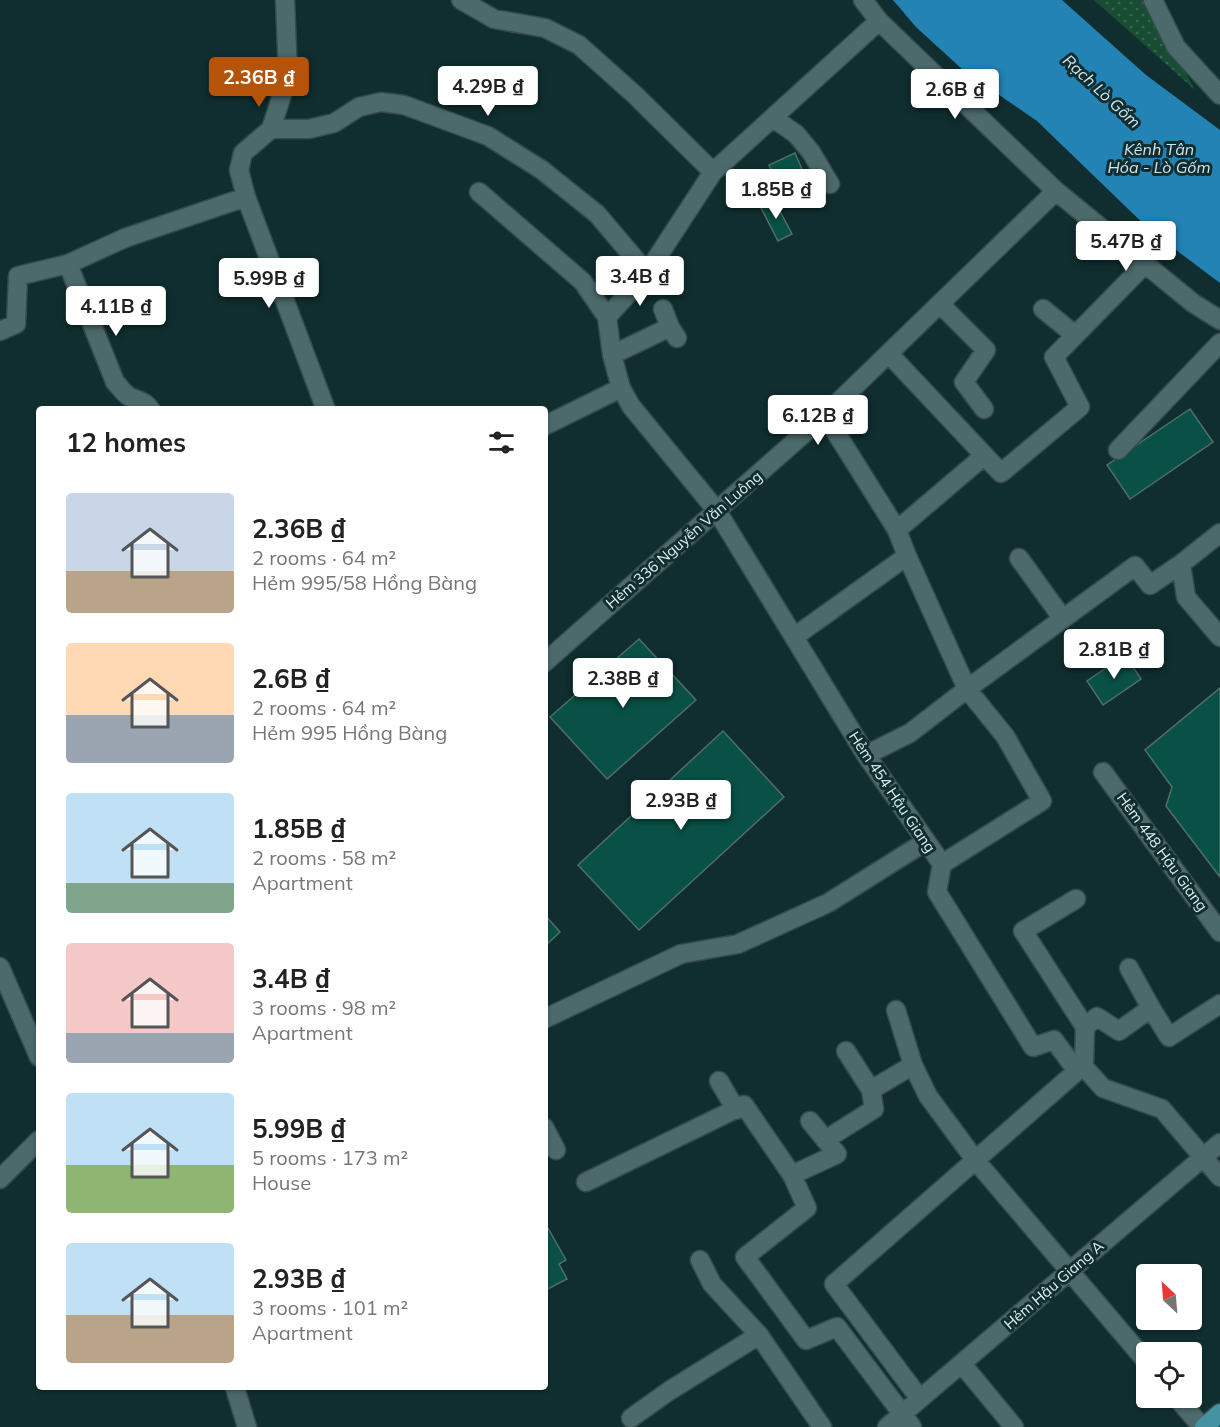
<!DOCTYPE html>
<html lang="en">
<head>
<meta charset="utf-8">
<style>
  body { margin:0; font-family:Mulish,sans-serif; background:#f2f2f2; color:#222; height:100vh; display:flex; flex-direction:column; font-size:22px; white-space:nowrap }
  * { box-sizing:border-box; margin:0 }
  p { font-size:20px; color:#767676 }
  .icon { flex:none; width:33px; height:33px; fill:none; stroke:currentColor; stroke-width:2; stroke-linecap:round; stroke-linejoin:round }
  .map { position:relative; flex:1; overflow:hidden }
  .panel { position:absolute; left:36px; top:406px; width:512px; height:984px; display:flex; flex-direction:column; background:#fff; border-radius:6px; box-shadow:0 2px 4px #0004 }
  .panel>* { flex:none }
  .needle { width:39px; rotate:334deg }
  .buttons { position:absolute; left:1136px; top:1264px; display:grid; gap:12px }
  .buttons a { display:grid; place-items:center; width:66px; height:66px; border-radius:6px; background:#fff; box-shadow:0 2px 4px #0004; font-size:30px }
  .price { position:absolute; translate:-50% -51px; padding:0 14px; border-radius:6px; background:#fff; color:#222; font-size:20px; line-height:39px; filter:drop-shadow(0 2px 3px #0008) }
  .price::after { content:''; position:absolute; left:50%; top:36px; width:18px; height:14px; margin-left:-9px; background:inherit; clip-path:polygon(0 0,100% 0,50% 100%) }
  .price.current { background:#b45309; color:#fff }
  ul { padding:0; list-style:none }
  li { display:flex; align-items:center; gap:18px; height:150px; padding:0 30px }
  li span { display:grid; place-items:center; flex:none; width:168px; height:120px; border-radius:6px; color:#555 }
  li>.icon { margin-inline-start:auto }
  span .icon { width:72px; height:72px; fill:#fffc; stroke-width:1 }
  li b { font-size:26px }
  h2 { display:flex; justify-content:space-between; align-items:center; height:72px; padding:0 30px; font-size:26px }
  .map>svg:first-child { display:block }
  .park { fill:url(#park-dots) }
  .water { fill:#2383b5 }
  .building { fill:#095146; stroke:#516e67; stroke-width:1.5 }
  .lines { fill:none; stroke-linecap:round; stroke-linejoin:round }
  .minor-casing { stroke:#354a4b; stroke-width:21 }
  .major-casing { stroke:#354a4b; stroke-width:21 }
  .minor { stroke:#4c6a6b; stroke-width:18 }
  .major { stroke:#4592a3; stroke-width:18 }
  .labels { text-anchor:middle; stroke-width:6; stroke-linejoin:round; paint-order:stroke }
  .street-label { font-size:15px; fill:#deeeef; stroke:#102e2f }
  .water-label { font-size:16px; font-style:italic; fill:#cfe4f1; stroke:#102e2f }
</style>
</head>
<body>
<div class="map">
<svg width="1220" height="1427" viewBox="0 0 1220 1427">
  <defs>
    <pattern id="park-dots" width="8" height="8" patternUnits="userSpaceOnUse" patternTransform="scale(1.5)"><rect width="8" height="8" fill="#184d34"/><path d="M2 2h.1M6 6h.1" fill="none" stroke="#396752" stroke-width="1.8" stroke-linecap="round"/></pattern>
  </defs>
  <rect width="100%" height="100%" fill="#102e2f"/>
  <path class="park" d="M1094 0H1146L1195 90Z"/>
  <path class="water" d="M893 0H1062L1146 75 1220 130V283L1152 232 1037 121 963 70 916 27Z"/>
  <path class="building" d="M795 153 808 183 782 194 769 165Z
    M774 200 792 234 778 241 760 206Z
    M1190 409 1213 442 1130 499 1107 465Z
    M639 639 696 700 607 779 550 717Z
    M1125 655 1141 679 1103 705 1087 681Z
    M1220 688V877L1166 806 1172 787 1145 750Z
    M723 731 784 797 639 930 578 865Z
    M544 914 560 932 544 947Z
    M544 1221 566 1260 559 1264 567 1279 544 1291Z"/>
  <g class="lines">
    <g class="minor-casing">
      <path id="minor" d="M285 0 288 76 271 129 243 153 239 170 246 197 326 410
        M461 0 494 19 545 28 579 45 635 95 713 172
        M863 0 879 21 1056 191 1193 303 1220 320
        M1153 0 1176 47 1220 95
        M773 118 796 134 811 152 830 184
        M271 129H309L334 123 359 107 381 102 404 105 488 136 542 170 597 214 647 273
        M479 192 583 282 607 317 612 355 621 388 631 406 717 511 866 755 942 864 937 892 1033 1047 1054 1040 1077 1071 1084 1067 1103 1088 1162 1109 1220 1177
        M68 264 115 382C120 387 123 393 130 397 139 401 145 401 151 410
        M940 304 986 350 964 382 984 409
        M663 309 670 327
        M1043 309 1075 335
        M607 317 647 273 713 172 879 21
        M0 331 16 324 18 276 68 264 125 238 246 197
        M889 354 1001 473 1080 407 1054 357 1145 264
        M612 355 670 327 677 338
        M544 426 621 388
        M1118 450 1220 343
        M897 530 984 456
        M1220 533 1181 564 1186 597 1220 637
        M907 556 967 689 1135 566 1150 585 1181 564
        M1019 558 1063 619
        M794 637 907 556 897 530 825 415
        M544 663 825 415 1056 191
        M866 755 910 733 967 689 1005 736 1042 801 942 864
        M1103 772 1220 932
        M1076 899 1023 931 1085 1027 1084 1067
        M0 967 39 1057
        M1129 968 1151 1008
        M544 1019 681 954 738 944 828 903 925 842
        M1085 1027 1097 1017 1119 1031 1151 1008 1169 1037 1220 1004
        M913 1065 928 1096 976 1161 1146 1361
        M719 1081 736 1110
        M871 1090 913 1065 896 1010
        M544 1127 556 1150
        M825 1140 874 1109 871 1090 846 1051
        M792 1175 837 1154 810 1121
        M0 1179 39 1140
        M586 1182 744 1105 792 1175 807 1208 745 1257 806 1340 837 1327 912 1427
        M700 1260 712 1284 759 1335 822 1427
        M962 1364 1014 1427
        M235 1388 247 1427
        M1177 1398 1202 1427
        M920 1399 834 1284 1077 1071
        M631 1418 669 1391 759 1335
        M887 1427 1220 1143"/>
    </g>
    <g class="major-casing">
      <path id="major" d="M1204 1427 1220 1413"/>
    </g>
    <use href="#minor" class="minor"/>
    <use href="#major" class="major"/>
  </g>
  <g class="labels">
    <g class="street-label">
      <text transform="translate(684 540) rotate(-41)" y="5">Hẻm 336 Nguyễn Văn Luông</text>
      <text transform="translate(892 792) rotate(56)" y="5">Hẻm 454 Hậu Giang</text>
      <text transform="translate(1162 852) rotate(54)" y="5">Hẻm 448 Hậu Giang</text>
      <text transform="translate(1054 1285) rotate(-41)" y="5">Hẻm Hậu Giang A</text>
    </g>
    <g class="water-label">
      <text transform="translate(1102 91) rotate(43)" y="6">Rạch Lò Gốm</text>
      <text x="1159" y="155">Kênh Tân<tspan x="1159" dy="18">Hóa - Lò Gốm</tspan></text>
    </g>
  </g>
</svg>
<div class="buttons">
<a><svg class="needle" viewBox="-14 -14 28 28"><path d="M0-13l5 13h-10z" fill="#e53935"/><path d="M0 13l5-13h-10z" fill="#767676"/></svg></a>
<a><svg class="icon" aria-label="locate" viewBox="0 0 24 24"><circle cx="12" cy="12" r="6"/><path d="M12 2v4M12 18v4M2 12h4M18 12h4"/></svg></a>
</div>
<b class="price current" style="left:259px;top:108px">2.36B ₫</b>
<b class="price" style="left:488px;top:117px">4.29B ₫</b>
<b class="price" style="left:955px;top:120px">2.6B ₫</b>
<b class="price" style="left:776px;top:220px">1.85B ₫</b>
<b class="price" style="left:1126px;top:272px">5.47B ₫</b>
<b class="price" style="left:640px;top:307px">3.4B ₫</b>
<b class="price" style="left:269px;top:309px">5.99B ₫</b>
<b class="price" style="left:116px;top:337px">4.11B ₫</b>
<b class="price" style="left:818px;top:446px">6.12B ₫</b>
<b class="price" style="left:1114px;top:680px">2.81B ₫</b>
<b class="price" style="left:623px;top:709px">2.38B ₫</b>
<b class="price" style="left:681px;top:831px">2.93B ₫</b>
<section class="panel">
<h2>12 homes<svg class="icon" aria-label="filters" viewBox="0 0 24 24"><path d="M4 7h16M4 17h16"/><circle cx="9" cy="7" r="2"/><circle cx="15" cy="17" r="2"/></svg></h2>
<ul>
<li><span style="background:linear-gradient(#c9d6e8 65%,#b9a48a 0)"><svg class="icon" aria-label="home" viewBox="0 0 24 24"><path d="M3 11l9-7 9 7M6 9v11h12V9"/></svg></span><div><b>2.36B ₫</b><p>2 rooms · 64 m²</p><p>Hẻm 995/58 Hồng Bàng</p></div></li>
<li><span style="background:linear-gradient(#ffd9b3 60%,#9aa5b1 0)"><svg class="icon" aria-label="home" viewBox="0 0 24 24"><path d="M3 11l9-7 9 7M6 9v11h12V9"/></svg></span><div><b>2.6B ₫</b><p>2 rooms · 64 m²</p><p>Hẻm 995 Hồng Bàng</p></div></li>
<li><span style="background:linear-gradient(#bfe0f5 75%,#7fa58c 0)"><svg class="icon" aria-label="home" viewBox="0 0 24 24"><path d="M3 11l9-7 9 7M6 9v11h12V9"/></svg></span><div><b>1.85B ₫</b><p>2 rooms · 58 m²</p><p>Apartment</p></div></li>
<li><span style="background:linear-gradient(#f6c9c9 75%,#9aa5b1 0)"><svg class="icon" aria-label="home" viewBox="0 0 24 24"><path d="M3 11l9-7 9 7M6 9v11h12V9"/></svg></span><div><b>3.4B ₫</b><p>3 rooms · 98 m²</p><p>Apartment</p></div></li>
<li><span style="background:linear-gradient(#bfe0f5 60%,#8fb573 0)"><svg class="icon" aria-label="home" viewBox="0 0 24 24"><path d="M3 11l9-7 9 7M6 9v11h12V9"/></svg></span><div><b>5.99B ₫</b><p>5 rooms · 173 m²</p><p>House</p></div></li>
<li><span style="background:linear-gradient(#bfe0f5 60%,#b9a48a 0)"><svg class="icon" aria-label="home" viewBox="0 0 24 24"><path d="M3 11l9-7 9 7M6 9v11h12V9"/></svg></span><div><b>2.93B ₫</b><p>3 rooms · 101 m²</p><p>Apartment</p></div></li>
</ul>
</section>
</div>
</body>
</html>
